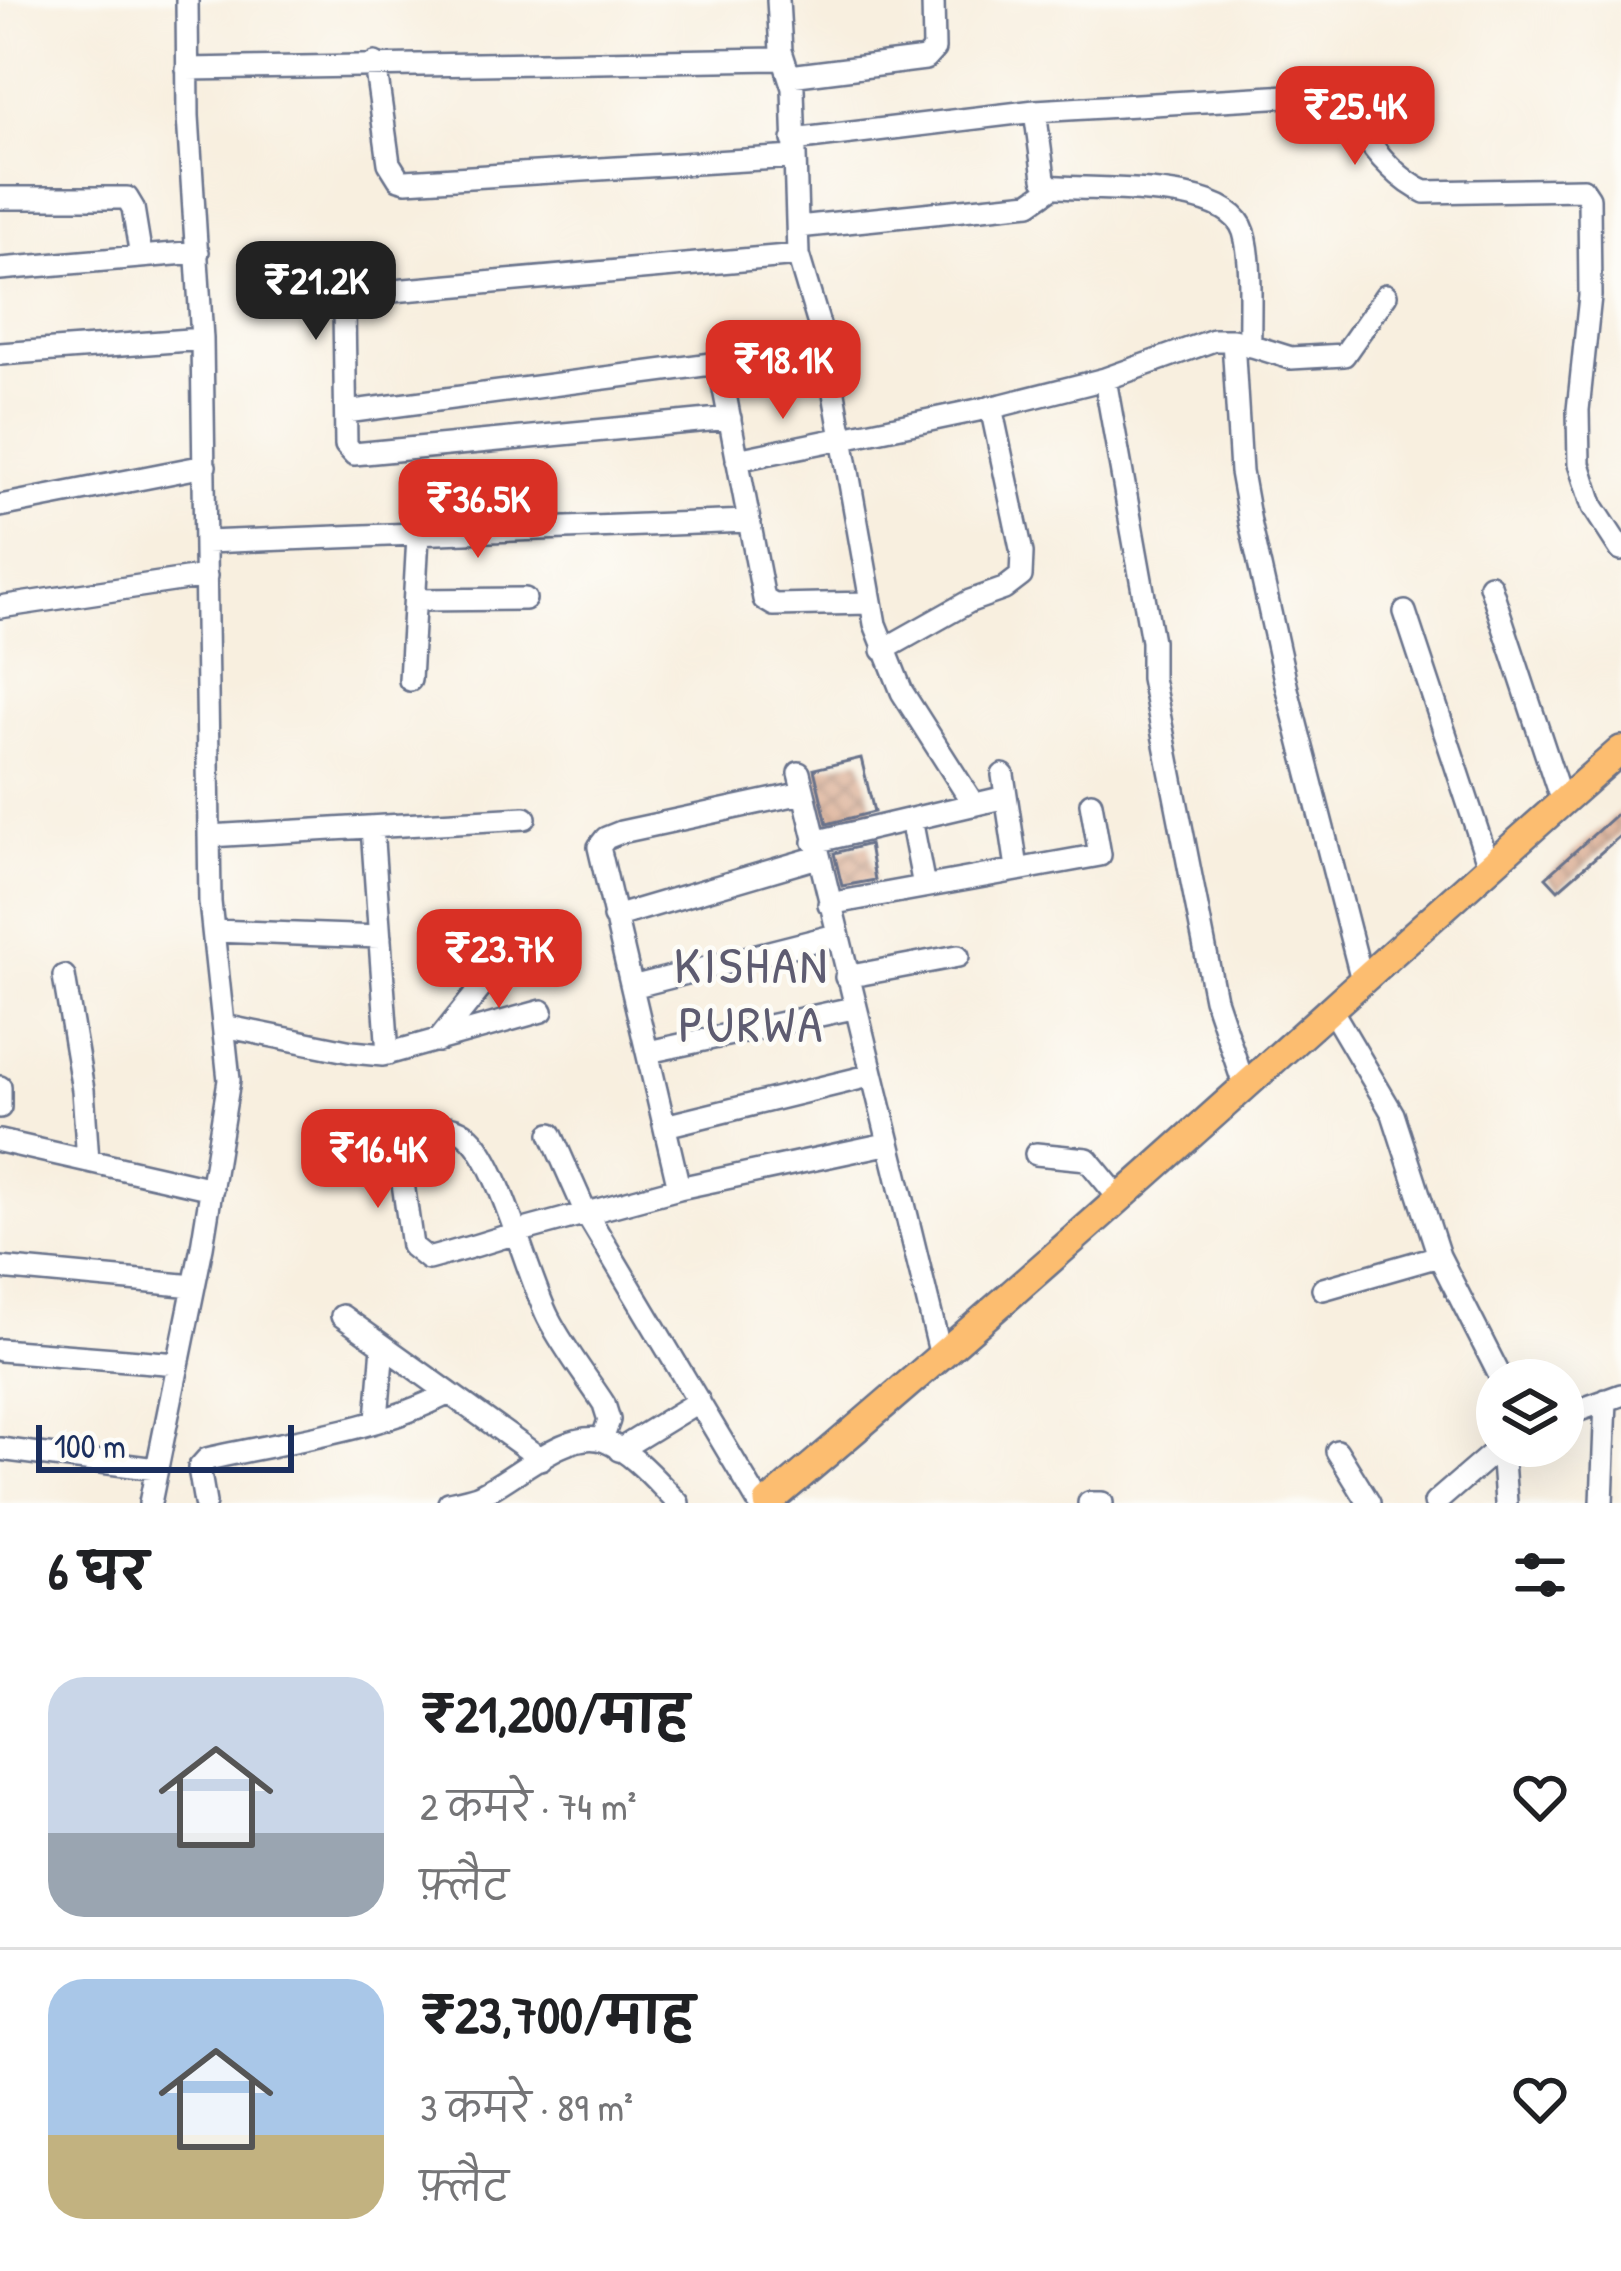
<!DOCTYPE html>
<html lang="hi">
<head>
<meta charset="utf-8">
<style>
  body { margin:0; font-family:"Patrick Hand","Playpen Sans Deva",sans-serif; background:#f2f2f2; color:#202124; height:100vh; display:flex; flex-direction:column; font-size:45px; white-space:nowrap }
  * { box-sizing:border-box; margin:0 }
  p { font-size:39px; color:#757577 }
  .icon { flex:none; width:66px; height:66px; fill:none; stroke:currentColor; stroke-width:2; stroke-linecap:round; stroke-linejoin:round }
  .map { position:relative; height:1503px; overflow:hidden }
  .drawer { display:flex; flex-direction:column; background:#fff; flex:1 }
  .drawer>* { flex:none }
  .tools { position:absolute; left:1476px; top:1359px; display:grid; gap:24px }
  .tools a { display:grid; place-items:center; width:108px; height:108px; border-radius:50%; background:#fff; box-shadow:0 12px 48px #0002; font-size:60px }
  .scale { position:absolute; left:36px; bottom:30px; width:258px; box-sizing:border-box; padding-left:12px; border:6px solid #1b2f5e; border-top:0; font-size:33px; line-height:42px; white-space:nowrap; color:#1b2f5e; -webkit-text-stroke:9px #fdfcf7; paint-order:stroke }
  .price { position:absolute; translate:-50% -102px; padding:0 27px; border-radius:24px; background:#d93025; color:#fff; font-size:39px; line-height:78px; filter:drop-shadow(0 3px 6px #0008) }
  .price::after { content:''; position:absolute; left:50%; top:72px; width:36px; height:27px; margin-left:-18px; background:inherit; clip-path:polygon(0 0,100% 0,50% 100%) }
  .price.active { background:#222; color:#fff }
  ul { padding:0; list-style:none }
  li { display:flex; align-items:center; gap:36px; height:300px; padding:0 48px }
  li+li { border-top:3px solid #e0e0e0 }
  li span { display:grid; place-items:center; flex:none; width:336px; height:240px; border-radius:36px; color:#555 }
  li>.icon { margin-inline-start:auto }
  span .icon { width:144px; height:144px; fill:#fffc; stroke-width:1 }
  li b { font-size:51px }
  h2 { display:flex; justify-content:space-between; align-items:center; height:144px; padding:0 48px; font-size:51px }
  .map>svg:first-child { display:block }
  .building { fill:url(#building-cross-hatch) }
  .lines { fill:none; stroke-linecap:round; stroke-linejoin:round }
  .minor-casing { stroke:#68728b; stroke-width:26 }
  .major-casing { stroke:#68728b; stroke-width:32 }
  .minor { stroke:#fff; stroke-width:21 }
  .major { stroke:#fcbd6f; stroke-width:27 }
  .labels { text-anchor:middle; stroke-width:9; stroke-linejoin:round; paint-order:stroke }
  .quarter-label { font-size:51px; letter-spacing:3px; fill:#5e5c71; stroke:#fdfcf7 }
</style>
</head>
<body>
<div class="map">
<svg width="1621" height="1503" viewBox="0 0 1621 1503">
  <defs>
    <pattern id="building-cross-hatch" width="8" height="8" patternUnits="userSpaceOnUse" patternTransform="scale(3)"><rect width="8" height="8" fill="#dbaf95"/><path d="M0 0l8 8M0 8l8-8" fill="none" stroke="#b18f7d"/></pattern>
  </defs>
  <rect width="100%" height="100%" fill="#fdfcf7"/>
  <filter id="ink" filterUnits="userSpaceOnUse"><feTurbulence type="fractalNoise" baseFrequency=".00833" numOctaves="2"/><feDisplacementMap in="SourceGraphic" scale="24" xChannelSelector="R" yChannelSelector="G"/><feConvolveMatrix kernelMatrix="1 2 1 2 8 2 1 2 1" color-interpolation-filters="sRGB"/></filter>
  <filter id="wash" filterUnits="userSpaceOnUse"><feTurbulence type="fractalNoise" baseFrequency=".004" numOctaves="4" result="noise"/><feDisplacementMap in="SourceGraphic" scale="48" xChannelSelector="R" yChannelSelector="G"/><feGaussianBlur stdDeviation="2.7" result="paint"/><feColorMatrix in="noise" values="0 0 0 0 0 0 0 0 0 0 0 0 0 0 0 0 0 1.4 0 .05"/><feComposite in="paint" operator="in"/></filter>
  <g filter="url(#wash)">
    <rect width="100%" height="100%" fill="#f8efdf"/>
    <g id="blocks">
      <path class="building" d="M861 758 874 812 827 824 814 769Z
        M1621 810V835L1558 890 1546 877Z
        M869 844 875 880 842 886 834 853Z"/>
    </g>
  </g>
  <g filter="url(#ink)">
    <use href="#blocks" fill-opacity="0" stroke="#68728b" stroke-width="3"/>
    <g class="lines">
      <g class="minor-casing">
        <path id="minor" d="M778 0 781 51 793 88 798 255 826 348 875 624 902 692 974 805
          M375 63 389 163 399 179 406 181 794 157
          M187 69 783 59
          M790 76 925 59 934 49 933 0
          M1035 111 1044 178 1049 186C1093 192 1228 180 1244 232 1253 262 1249 313 1250 346
          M793 140 1035 111 1338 93C1354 101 1354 117 1363 132 1376 155 1402 182 1425 192L1583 189 1589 198 1590 296 1578 410 1579 464 1593 507 1621 550
          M0 198H127L133 208 141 257
          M798 227 1030 203 1053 187
          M0 269 198 252
          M1233 340 1241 472 1250 522 1287 689 1362 980
          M0 354 202 339
          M719 363 764 599 774 605 870 603
          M1105 379 1152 641V678L1215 999 1245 1088
          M346 412 719 363 824 339
          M730 418 354 454 346 445 344 308 359 294 798 255
          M737 460 1002 405 1105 379 1214 340H1233L1291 358 1344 355 1386 295
          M0 506 205 466
          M206 542 748 521
          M1490 585 1562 802
          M415 600 525 599
          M0 607 206 576
          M1405 612 1489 866
          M883 650 970 601 1004 589 1021 576 1022 553 991 407
          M410 680 418 536
          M799 773 941 1356
          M1003 775 1017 868
          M911 819 924 886
          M372 827 388 1054
          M209 836 525 818
          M814 842 1006 797
          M829 904 1100 855 1091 803
          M614 917 818 857
          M214 931 380 937
          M64 976 83 1090 88 1161
          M846 977 958 956
          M632 987 836 935
          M1331 1009 1393 1114 1439 1256 1502 1380
          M224 1026 352 1052 383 1055 542 1011
          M438 1041 515 945
          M648 1052 853 1008
          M0 1087V1107
          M665 1126 869 1076
          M551 1134 586 1213 759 1503
          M0 1141 212 1189
          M1036 1154 1087 1159 1120 1199
          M679 1188 599 847 606 838 621 832 803 793
          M0 1268 194 1286
          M1323 1289 1439 1256
          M342 1316 541 1459
          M0 1350 178 1364
          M1563 1416 1621 1395
          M377 1419 383 1346
          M602 1440 609 1420 604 1404C585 1375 563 1347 548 1317 527 1275 500 1166 470 1138 453 1121 419 1124 401 1138L398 1148 412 1246 428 1259C462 1250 495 1240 528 1229L679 1188 886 1144
          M1502 1446 1506 1503
          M0 1449 156 1469
          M619 1450 699 1401
          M1337 1451 1369 1503
          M150 1503 202 1247 229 1080 210 902 202 339 188 116 187 0
          M205 1503 199 1468 207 1459C286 1441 377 1431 449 1393
          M449 1503C458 1501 468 1499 477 1496 511 1482 568 1426 605 1441 634 1453 657 1482 678 1503
          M1089 1503H1102
          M1435 1503 1501 1446
          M1602 1503 1606 1400"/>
      </g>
      <g class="major-casing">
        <path id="major" d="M768 1503C1059 1260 1336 1001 1621 750"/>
      </g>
      <use href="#minor" class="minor"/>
      <use href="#major" class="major"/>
    </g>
  </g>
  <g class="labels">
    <g class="quarter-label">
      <text x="752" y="983">KISHAN<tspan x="752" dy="59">PURWA</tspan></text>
    </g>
  </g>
</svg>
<div class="tools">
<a><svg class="icon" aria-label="layers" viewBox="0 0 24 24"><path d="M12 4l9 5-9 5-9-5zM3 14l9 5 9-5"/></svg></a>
</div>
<div class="scale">100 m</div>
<b class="price" style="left:1355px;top:168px">₹25.4K</b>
<b class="price active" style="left:316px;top:343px">₹21.2K</b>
<b class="price" style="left:783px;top:422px">₹18.1K</b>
<b class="price" style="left:478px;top:561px">₹36.5K</b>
<b class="price" style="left:499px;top:1011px">₹23.7K</b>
<b class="price" style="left:378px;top:1211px">₹16.4K</b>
</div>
<section class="drawer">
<h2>6 घर<svg class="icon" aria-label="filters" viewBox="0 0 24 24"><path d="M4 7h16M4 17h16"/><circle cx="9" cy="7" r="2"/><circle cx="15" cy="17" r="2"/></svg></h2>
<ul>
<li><span style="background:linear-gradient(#c9d6e8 65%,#9aa5b1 0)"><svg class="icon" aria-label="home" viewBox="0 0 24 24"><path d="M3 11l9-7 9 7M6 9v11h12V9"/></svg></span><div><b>₹21,200/माह</b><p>2 कमरे · 74 m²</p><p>फ़्लैट</p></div><svg class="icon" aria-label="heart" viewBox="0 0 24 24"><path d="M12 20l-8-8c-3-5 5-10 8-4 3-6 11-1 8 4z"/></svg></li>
<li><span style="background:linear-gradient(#a9c7e8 65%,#c2b280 0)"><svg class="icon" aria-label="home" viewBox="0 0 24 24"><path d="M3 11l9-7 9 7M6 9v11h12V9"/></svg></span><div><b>₹23,700/माह</b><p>3 कमरे · 89 m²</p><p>फ़्लैट</p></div><svg class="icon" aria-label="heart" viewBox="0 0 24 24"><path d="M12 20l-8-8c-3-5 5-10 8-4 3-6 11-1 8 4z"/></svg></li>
</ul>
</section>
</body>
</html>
